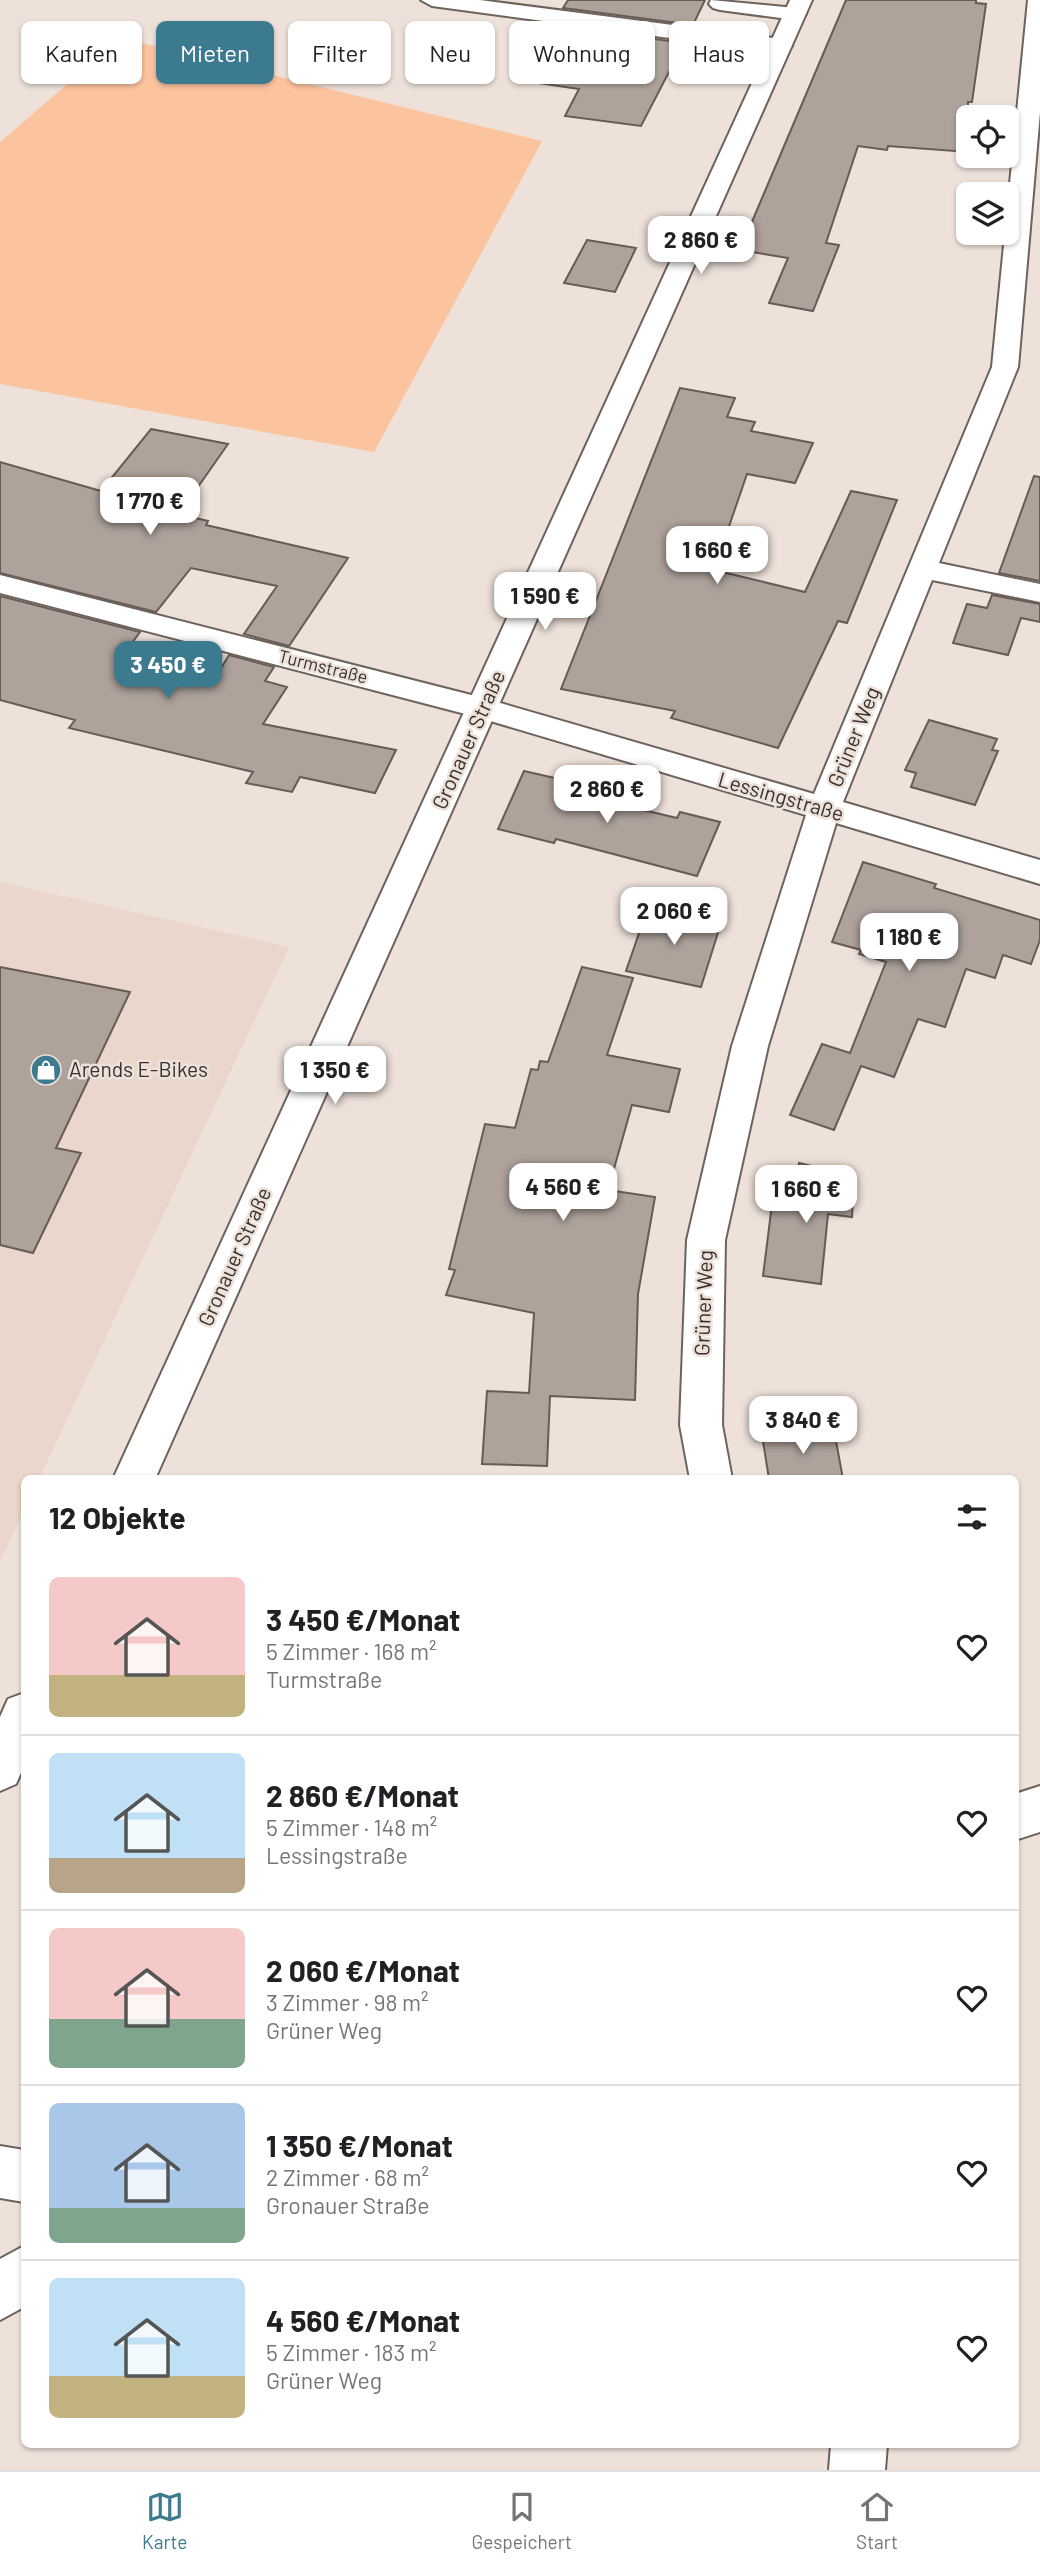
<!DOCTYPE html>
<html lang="de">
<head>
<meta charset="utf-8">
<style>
  body { margin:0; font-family:Barlow,sans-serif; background:#f6f6f6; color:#202124; height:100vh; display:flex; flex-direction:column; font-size:26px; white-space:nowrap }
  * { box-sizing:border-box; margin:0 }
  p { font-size:23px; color:#757577 }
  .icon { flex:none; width:38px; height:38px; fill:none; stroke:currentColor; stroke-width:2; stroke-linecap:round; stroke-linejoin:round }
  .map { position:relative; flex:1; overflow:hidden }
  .panel { position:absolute; left:21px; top:1475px; width:998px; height:973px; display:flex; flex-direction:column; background:#fff; border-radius:10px; box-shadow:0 2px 5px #0004 }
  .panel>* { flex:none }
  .guide { position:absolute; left:21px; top:21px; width:999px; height:63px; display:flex; gap:14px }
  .fabs { position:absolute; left:956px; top:105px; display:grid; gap:14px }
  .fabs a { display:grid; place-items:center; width:63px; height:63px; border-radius:10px; background:#fff; box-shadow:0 2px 5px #0004; font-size:35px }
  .price { position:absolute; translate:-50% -60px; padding:0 16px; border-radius:14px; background:#fff; color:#222; font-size:23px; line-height:46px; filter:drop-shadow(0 2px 4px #0008) }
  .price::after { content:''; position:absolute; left:50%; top:42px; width:21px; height:16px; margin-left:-10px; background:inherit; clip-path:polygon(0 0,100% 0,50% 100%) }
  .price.on { background:#3c7a90; color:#fff }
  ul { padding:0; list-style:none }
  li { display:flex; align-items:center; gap:21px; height:175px; padding:0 28px }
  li+li { border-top:2px solid #e0e0e0 }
  li span { display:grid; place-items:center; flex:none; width:196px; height:140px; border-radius:10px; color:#555 }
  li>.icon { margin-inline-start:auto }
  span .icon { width:84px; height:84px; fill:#fffc; stroke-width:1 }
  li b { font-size:30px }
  h2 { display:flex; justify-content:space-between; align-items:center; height:84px; padding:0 28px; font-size:30px }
  .pill { padding:0 24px; border-radius:10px; background:#fff; box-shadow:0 2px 5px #0004; font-size:24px; line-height:63px }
  .pill.on { background:#3c7a90; color:#fff }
  .tabs { display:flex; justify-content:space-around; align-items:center; height:98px; border-top:2px solid #e0e0e0; background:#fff; font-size:19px; color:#757577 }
  .tabs a { display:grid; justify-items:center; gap:4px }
  .tabs .on { color:#3c7a90 }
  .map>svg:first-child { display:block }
  .built { fill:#ead6ca }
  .green { fill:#fcc39f }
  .building { fill:#aea29b; stroke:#665c55; stroke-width:2 }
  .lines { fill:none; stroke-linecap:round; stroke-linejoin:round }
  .minor-casing { stroke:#6d635c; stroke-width:4 }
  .major-casing { stroke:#6d635c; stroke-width:4 }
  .minor { fill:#fff; fill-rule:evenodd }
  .major { fill:#fff; fill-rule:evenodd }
  .labels { text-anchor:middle; stroke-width:5; stroke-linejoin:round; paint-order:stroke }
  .far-street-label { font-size:18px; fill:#37322f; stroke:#ede1d9 }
  .street-label { font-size:21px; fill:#37322f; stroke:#ede1d9 }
  .poi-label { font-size:21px; fill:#37322f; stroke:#ede1d9; text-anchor:start }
</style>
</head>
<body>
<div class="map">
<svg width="1040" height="2470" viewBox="0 0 1040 2470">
  <rect width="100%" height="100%" fill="#ede1d9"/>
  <path class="built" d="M0 882 289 947 39 1479H24V1510L0 1562Z"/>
  <path class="green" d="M121 38 542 141 374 452 0 384V142Z"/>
  <path class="building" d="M568 0H705L693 25 563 8Z
    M846 0H976V3L986 4 972 102H968V152L888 146 887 150 858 146 826 243 839 245 813 311 769 303 788 258 740 250Z
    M552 25 684 43 641 126 565 116 579 89 518 80Z
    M587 240 636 248 615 292 564 283Z
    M680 388 735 398 727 417 755 422 751 431 813 443 795 483 747 474 714 570 805 592 851 491 897 500 847 623 838 621 778 748 671 718 675 711 561 689Z
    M151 429 228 444 179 514 208 521 206 525 348 558 289 646 244 634 277 586 191 568 156 612 0 573V462L101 491Z
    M1034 476 1040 477V581L999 573Z
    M992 595 1040 604V622L1021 618 1008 655 953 643 967 604 987 608Z
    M0 596 140 632 129 647 220 670 229 655 274 667 265 681 287 687 263 724 396 750 375 793 300 777 292 792 246 783 253 772 69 728 75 720 0 700Z
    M929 720 997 739 992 750 998 751 975 805 911 787 916 773 905 770Z
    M524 771 581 784 577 794 677 818 680 812 720 822 697 876 556 839 554 843 498 829Z
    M863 862 936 884 934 888 1040 920V940L1031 964 1003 955 995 978 966 969 945 1027 918 1019 894 1077 861 1066 834 1130 790 1115 822 1044 850 1053 886 962 859 954 861 950 832 942Z
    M648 907 721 923 701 987 626 971Z
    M0 967 130 992 56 1148 81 1153 33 1253 0 1245Z
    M582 967 633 978 607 1055 680 1069 669 1112 632 1105 608 1190 655 1197 638 1294 635 1400 550 1396 547 1466 482 1464 487 1391 529 1393 534 1313 446 1295 455 1270 449 1269 485 1124 515 1128 531 1069 538 1070 540 1061 548 1062Z
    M799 1163 854 1176 852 1217 828 1214 821 1284 763 1276 772 1204 794 1207Z
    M834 1430 843 1479H769L762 1435Z"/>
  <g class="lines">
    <g class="minor-casing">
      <path id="minor" d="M421 0H480L781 39 792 46 781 53 432 6Z
        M711 0 795 8 806 14 795 20 720 10 713 8 709 4Z
        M1028 0H1040V112L1018 367 939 563 1040 584V602L932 580 843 802 1040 860V884L836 823 768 1046 725 1240 722 1425 732 1479H690L680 1425 687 1240 732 1046 806 815 477 717 0 593V575L483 698 814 794 992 367Z
        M831 2445H887L885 2470H829Z"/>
    </g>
    <g class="major-casing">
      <path id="major" d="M790 0H812L155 1479H113Z
        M24 1693V1766L16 1784 0 1791V1717L8 1699Z
        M1040 1786V1832L1015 1840V1794Z
        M0 2146 24 2150V2202L0 2198Z
        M24 2246V2307L0 2320V2259Z"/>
    </g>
    <use href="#minor" class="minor"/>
    <use href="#major" class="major"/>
  </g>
  <defs>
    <g id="shop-disc" transform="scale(1.575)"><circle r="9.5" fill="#3c7a90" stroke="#ede1d9"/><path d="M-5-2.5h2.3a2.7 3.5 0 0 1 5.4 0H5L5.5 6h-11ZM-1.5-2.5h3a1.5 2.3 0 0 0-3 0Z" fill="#fff"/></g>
  </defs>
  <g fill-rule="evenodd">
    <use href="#shop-disc" x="46" y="1070"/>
  </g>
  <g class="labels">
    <g class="far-street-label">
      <text transform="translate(323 667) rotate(14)" y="6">Turmstraße</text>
    </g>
    <g class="street-label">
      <text transform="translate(854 737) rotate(-68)" y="7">Grüner Weg</text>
      <text transform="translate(469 740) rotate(-66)" y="7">Gronauer Straße</text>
      <text transform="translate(781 797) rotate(16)" y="7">Lessingstraße</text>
      <text transform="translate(235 1257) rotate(-66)" y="7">Gronauer Straße</text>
      <text transform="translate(704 1303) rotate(-88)" y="7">Grüner Weg</text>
    </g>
    <g class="poi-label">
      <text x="69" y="1077">Arends E-Bikes</text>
    </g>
  </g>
</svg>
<div class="fabs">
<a><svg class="icon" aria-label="locate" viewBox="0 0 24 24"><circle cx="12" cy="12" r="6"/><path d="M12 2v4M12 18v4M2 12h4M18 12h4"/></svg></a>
<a><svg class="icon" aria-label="layers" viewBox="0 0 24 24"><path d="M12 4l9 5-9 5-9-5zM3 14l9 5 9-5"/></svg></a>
</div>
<b class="price" style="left:701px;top:276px">2 860 €</b>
<b class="price" style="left:150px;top:537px">1 770 €</b>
<b class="price" style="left:717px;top:586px">1 660 €</b>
<b class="price" style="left:545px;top:632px">1 590 €</b>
<b class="price on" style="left:168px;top:701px">3 450 €</b>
<b class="price" style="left:607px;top:825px">2 860 €</b>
<b class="price" style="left:674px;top:947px">2 060 €</b>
<b class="price" style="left:909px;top:973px">1 180 €</b>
<b class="price" style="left:335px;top:1106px">1 350 €</b>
<b class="price" style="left:563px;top:1223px">4 560 €</b>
<b class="price" style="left:806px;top:1225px">1 660 €</b>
<b class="price" style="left:803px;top:1456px">3 840 €</b>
<div class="guide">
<a class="pill">Kaufen</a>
<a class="pill on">Mieten</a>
<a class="pill">Filter</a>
<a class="pill">Neu</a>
<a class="pill">Wohnung</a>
<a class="pill">Haus</a>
</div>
<section class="panel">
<h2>12 Objekte<svg class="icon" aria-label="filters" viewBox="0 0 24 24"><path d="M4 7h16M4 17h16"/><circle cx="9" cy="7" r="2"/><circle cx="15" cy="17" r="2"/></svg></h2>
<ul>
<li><span style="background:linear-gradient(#f6c9c9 70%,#c2b280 0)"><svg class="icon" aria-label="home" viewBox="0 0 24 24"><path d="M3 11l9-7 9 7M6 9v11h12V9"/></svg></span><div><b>3 450 €/Monat</b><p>5 Zimmer · 168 m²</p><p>Turmstraße</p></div><svg class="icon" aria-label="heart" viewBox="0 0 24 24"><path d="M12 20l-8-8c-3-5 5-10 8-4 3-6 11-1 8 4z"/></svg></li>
<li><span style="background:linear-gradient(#bfe0f5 75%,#b9a48a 0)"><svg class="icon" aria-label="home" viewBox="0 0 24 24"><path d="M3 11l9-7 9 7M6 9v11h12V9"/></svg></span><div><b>2 860 €/Monat</b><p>5 Zimmer · 148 m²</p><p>Lessingstraße</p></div><svg class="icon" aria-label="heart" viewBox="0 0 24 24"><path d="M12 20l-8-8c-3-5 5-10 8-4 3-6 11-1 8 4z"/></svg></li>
<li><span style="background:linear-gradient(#f6c9c9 65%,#7fa58c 0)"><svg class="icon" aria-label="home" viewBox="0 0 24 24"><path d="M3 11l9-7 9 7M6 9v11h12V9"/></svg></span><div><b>2 060 €/Monat</b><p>3 Zimmer · 98 m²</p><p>Grüner Weg</p></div><svg class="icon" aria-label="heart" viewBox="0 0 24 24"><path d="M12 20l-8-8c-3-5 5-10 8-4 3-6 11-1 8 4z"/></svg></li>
<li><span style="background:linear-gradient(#a9c7e8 75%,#7fa58c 0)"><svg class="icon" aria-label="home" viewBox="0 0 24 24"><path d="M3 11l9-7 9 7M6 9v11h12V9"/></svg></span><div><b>1 350 €/Monat</b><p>2 Zimmer · 68 m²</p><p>Gronauer Straße</p></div><svg class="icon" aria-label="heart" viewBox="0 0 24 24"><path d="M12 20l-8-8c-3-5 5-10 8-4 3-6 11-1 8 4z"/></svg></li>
<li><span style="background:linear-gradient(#bfe0f5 70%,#c2b280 0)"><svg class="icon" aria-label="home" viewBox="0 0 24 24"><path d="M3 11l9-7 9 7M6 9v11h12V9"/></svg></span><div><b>4 560 €/Monat</b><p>5 Zimmer · 183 m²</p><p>Grüner Weg</p></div><svg class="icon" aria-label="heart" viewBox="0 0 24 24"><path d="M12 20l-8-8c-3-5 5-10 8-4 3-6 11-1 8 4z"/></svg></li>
</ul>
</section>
</div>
<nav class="tabs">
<a class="on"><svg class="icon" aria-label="map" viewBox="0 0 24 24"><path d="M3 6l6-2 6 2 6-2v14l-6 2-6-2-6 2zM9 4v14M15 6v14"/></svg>Karte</a>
<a><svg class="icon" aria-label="saved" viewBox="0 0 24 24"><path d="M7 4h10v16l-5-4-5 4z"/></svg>Gespeichert</a>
<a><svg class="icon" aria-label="home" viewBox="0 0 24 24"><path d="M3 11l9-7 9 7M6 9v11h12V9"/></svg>Start</a>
</nav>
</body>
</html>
